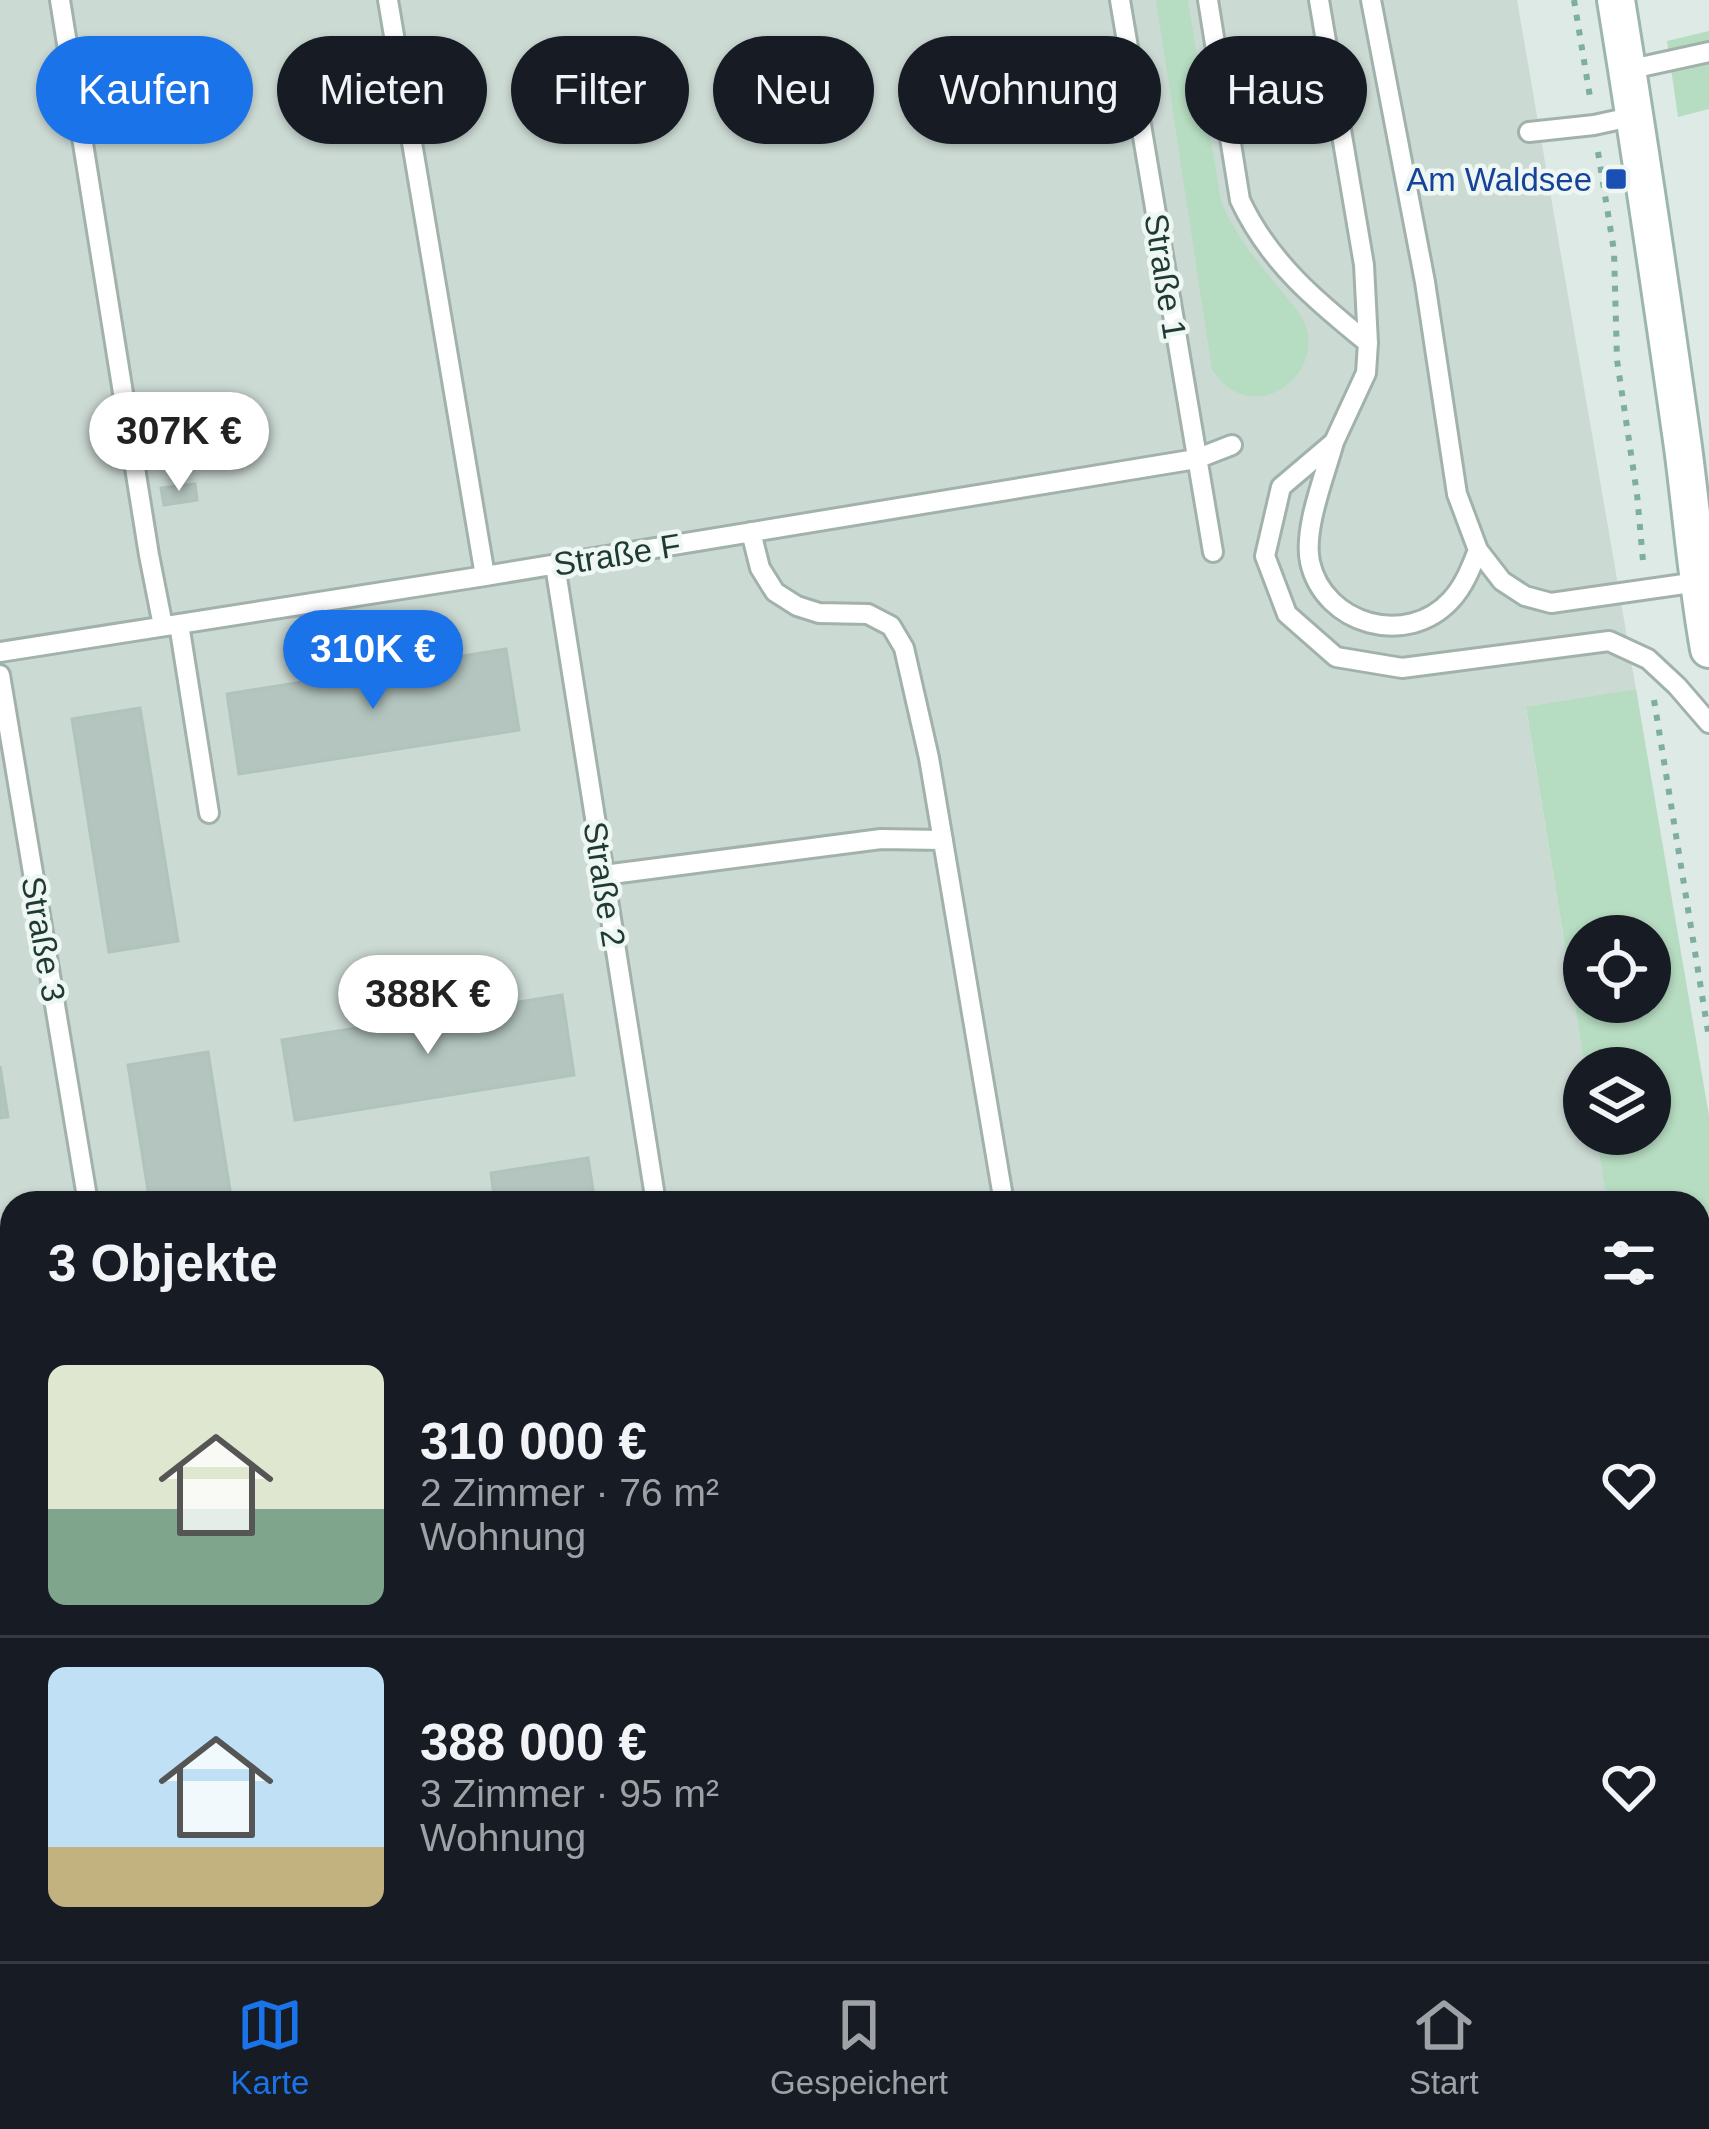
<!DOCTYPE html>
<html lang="de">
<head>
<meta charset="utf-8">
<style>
  body { margin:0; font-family:Arial,sans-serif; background:#242831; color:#f1f3f6; height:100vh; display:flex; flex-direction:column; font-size:45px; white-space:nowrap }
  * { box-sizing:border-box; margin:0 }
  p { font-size:39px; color:#9ea1a6 }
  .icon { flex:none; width:66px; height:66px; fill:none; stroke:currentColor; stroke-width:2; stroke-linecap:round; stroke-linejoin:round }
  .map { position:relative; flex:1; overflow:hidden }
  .side { position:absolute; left:0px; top:1191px; width:1710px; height:771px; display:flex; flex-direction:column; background:#171b24; border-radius:36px 36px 0 0; box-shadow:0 3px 9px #0004 }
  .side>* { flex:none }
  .hud { position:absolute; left:36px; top:36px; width:1638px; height:108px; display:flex; gap:24px }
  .fabs { position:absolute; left:1563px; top:915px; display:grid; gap:24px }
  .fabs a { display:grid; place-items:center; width:108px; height:108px; border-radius:50%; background:#171b24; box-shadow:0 3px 9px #0004; font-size:60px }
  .price { position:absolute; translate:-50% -102px; padding:0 27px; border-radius:42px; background:#fff; color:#222; font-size:39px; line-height:78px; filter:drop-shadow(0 3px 6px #0008) }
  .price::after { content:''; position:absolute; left:50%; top:72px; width:36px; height:27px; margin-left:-18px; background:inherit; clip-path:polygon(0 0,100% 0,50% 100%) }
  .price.on { background:#1a73e8; color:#fff }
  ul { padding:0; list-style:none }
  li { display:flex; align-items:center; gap:36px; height:300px; padding:0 48px }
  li+li { border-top:3px solid #363941 }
  li span { display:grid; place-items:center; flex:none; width:336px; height:240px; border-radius:18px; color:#555 }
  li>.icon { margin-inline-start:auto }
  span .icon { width:144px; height:144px; fill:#fffc; stroke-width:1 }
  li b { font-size:51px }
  h2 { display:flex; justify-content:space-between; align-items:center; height:144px; padding:0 48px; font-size:51px }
  .chip { padding:0 42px; border-radius:54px; background:#171b24; box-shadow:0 3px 9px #0004; font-size:42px; line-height:108px }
  .chip.on { background:#1a73e8; color:#fff }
  .tab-bar { display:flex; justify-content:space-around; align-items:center; height:168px; border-top:3px solid #363941; background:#171b24; font-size:33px; color:#9ea1a6 }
  .tab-bar a { display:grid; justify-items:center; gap:6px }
  .tab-bar .on { color:#1a73e8 }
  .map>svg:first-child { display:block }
  .built { fill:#ccdad4 }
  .green { fill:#b6dcc1; fill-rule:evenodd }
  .building { fill:#b3c5be; stroke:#b0c3bc; stroke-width:3 }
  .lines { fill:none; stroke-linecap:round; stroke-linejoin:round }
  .service-casing { stroke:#a1b2ac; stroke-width:24 }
  .secondary-casing { stroke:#9db6ad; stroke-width:42 }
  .trunk-casing { stroke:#bcc4c2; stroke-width:42 }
  .path { stroke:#7eaea0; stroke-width:6; stroke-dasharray:6 9; stroke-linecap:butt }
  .service { stroke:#fff; stroke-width:18 }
  .secondary { stroke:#fff; stroke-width:36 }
  .trunk { stroke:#468376; stroke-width:36 }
  .transit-dot { fill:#1a4fb4; stroke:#eef7f3; stroke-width:4.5 }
  .labels { text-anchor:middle; stroke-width:9; stroke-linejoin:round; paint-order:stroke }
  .transit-label { font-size:33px; fill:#164399; stroke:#eef7f3; text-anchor:end }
  .street-label { font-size:33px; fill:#1f3a33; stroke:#eef7f3 }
</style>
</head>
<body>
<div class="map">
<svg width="1709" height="1961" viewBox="0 0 1709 1961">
  <rect width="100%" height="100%" fill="#deeae5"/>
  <path class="built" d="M0 0H1517L1636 689 1526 708 1585 1068 1584 1134H1596L1607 1203H12V1950H1598L1578 1961H0Z
    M1698 1752 1709 1819V1889L1698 1895Z"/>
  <path class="green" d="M1156 0H1188L1221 201C1235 235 1256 260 1279 288 1288 300 1301 312 1306 327 1319 365 1280 407 1241 394 1228 390 1220 380 1212 370Z
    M1709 31V109L1678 117 1667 41Z
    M1636 689 1709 1116V1819L1698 1752V1203H1607L1596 1134H1650V1068H1585L1526 707ZM1650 936V1002H1584V936Z
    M1709 1889V1961H1578L1598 1950H1698V1895Z"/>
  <path class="building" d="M195 484 197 500 164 505 161 488Z
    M506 649 519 730 239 774 227 694Z
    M140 708 178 941 109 952 72 719Z
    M562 995 574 1075 295 1120 282 1040Z
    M208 1052 232 1203H150L128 1065Z
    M0 1066 8 1117 0 1118Z
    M588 1158 595 1203H495L491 1173Z
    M12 1235V1337L0 1339V1236Z
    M12 1337V1950H143L144 1961H0V1339Z"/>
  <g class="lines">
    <g class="service-casing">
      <path id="service" d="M60 0 149 555 163 626
        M388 0 485 576
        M1120 0 1213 552
        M1208 0 1240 200C1269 262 1316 301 1368 343L1366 373 1334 442 1281 487 1265 556 1287 614 1336 657 1402 668 1609 641 1648 659 1677 686 1709 723
        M1319 0 1364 265 1368 343
        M1371 0 1425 282 1457 494 1478 550 1502 581 1525 596 1551 603 1705 581
        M1627 70 1709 52
        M1529 132 1594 125 1635 116
        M1334 442C1325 475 1303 529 1310 562 1324 625 1407 648 1451 600 1464 586 1471 568 1478 550
        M751 532 760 568 775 592 797 606 819 613 868 614 891 626 904 648 929 758 1004 1203
        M555 565 656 1203
        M179 624 209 813
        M0 652 485 576 1196 459 1232 445
        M0 675 88 1203
        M604 875 881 839 943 840
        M215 1950 216 1961
        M774 1950 776 1961"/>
    </g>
    <g class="secondary-casing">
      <path id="secondary" d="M1616 0C1640 149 1662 298 1683 447 1692 515 1697 582 1709 649"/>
    </g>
    <g class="trunk-casing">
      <path id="trunk" d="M1697 1961 1709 1953"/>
    </g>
    <path class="path" d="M1574 0 1590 97
      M1598 152 1614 251 1617 360 1637 494 1643 561
      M1654 700 1709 1038"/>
    <use href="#service" class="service"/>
    <use href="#secondary" class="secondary"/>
    <use href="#trunk" class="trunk"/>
  </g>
  <rect class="transit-dot" x="1604" y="167" width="24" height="24" rx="6"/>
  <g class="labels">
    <g class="transit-label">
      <text x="1592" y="191">Am Waldsee</text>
    </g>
    <g class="street-label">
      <text transform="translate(1166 276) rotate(81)" y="12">Straße 1</text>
      <text transform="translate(617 554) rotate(-9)" y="12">Straße F</text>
      <text transform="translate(605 884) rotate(81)" y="12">Straße 2</text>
      <text transform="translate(44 939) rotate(80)" y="12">Straße 3</text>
    </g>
  </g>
</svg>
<div class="fabs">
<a><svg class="icon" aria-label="locate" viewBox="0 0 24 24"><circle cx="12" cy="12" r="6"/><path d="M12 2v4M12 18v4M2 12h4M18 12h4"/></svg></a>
<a><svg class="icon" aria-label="layers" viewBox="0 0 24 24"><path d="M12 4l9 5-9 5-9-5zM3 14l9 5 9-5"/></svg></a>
</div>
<b class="price" style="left:179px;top:494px">307K €</b>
<b class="price on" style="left:373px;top:712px">310K €</b>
<b class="price" style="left:428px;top:1057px">388K €</b>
<div class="hud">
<a class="chip on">Kaufen</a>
<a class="chip">Mieten</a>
<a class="chip">Filter</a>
<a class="chip">Neu</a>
<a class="chip">Wohnung</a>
<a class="chip">Haus</a>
</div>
<section class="side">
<h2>3 Objekte<svg class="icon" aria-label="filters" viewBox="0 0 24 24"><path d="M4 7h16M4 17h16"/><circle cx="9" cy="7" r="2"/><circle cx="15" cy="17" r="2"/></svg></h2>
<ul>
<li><span style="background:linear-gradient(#dfe7d0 60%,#7fa58c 0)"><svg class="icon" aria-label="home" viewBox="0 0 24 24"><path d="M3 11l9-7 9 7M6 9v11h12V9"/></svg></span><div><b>310 000 €</b><p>2 Zimmer · 76 m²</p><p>Wohnung</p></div><svg class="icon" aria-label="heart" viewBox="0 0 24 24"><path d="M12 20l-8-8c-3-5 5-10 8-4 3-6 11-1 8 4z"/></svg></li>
<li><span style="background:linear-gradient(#bfe0f5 75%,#c2b280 0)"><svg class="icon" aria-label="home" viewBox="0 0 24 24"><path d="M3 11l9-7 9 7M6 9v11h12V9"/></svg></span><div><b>388 000 €</b><p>3 Zimmer · 95 m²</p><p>Wohnung</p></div><svg class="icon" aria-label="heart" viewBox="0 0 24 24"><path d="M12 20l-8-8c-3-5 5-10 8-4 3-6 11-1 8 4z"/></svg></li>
</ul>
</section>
</div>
<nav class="tab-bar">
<a class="on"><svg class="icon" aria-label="map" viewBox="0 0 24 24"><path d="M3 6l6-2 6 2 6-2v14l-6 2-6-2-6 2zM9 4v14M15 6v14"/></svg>Karte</a>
<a><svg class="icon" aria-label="saved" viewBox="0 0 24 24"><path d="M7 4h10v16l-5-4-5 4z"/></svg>Gespeichert</a>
<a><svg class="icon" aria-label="home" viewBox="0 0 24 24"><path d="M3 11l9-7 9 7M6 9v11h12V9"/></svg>Start</a>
</nav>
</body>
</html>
